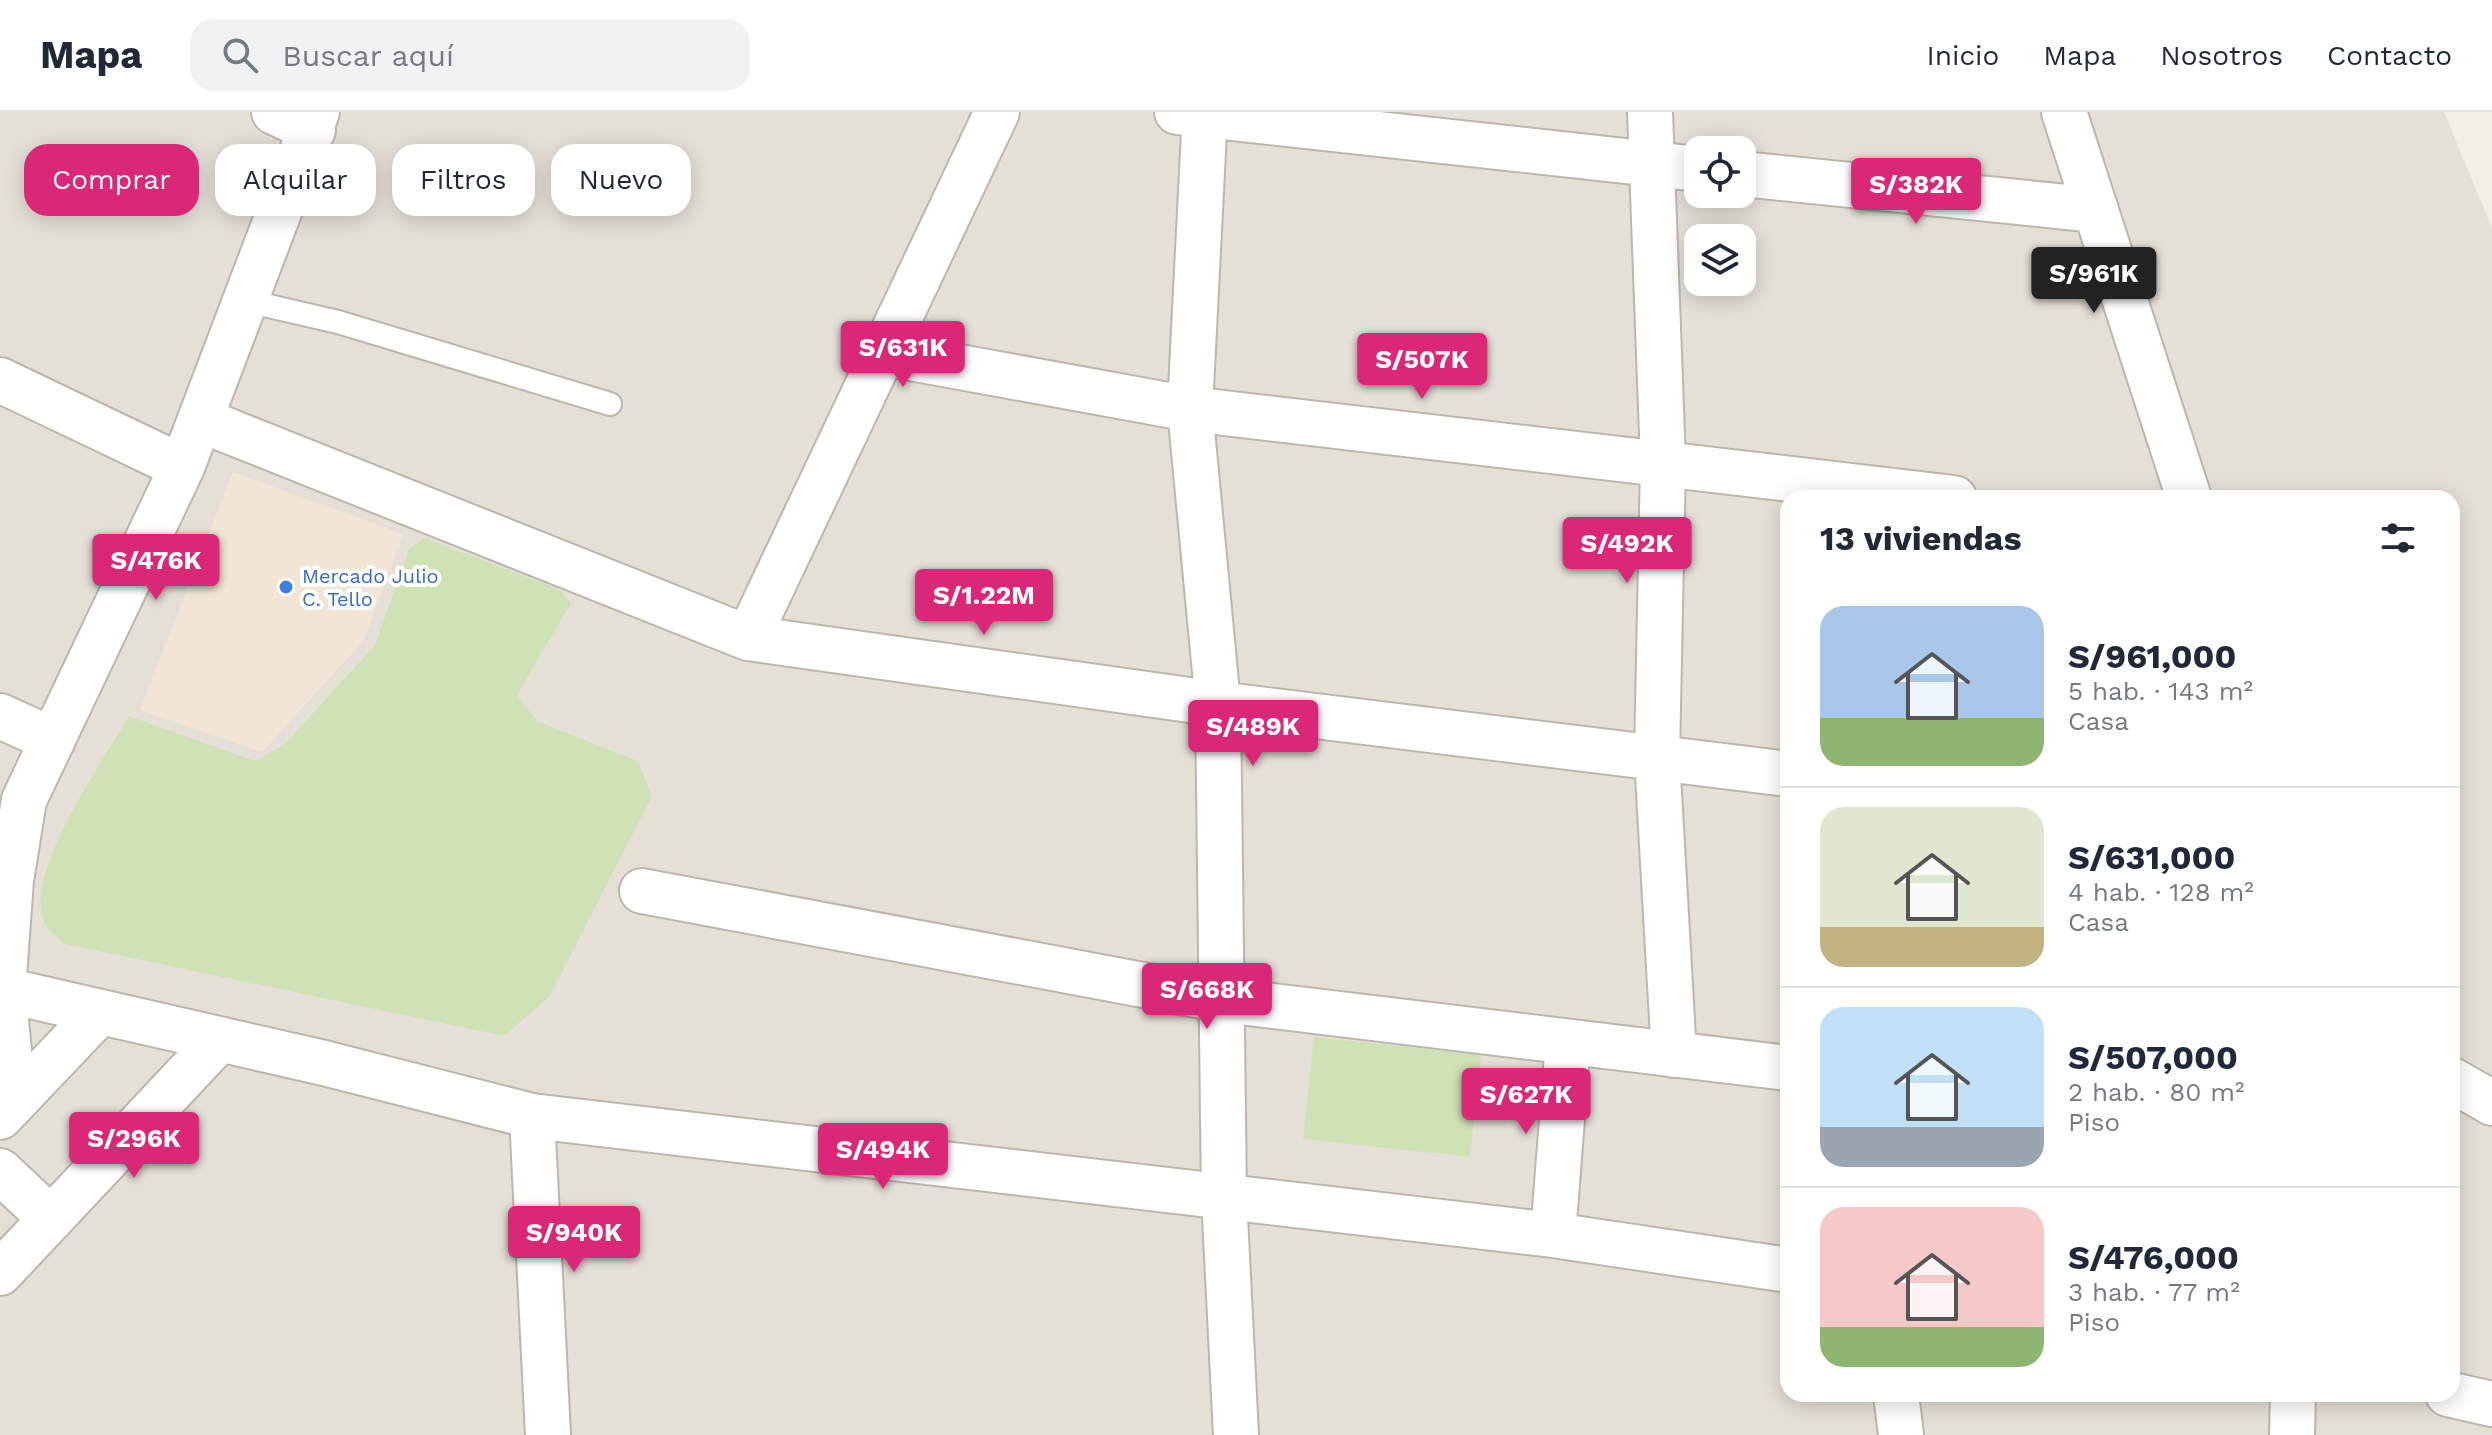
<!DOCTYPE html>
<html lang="es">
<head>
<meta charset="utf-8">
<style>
  body { margin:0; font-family:"Work Sans",sans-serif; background:#f2f2f3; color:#1f2937; height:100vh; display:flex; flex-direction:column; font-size:30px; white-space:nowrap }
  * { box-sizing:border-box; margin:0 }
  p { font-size:26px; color:#747a83 }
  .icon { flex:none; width:44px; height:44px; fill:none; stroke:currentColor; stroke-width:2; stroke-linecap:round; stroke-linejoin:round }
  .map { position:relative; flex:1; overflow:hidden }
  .details { position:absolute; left:1780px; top:378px; width:680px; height:912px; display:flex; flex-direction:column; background:#fff; border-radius:24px; box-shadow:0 4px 20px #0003 }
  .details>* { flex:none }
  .banner { position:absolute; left:24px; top:32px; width:760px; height:72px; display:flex; gap:16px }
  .tools { position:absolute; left:1684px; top:24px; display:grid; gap:16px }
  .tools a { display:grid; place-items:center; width:72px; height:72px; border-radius:16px; background:#fff; box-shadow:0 4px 20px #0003; font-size:40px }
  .price { position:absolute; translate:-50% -68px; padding:0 18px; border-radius:8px; background:#db2777; color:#fff; font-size:26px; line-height:52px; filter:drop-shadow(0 2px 4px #0008) }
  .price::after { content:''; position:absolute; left:50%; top:48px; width:24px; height:18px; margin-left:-12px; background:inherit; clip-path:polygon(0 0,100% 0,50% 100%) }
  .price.current { background:#222; color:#fff }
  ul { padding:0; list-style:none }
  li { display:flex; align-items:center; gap:24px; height:200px; padding:0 40px }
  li+li { border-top:2px solid #e0e1e3 }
  li span { display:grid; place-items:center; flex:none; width:224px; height:160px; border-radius:24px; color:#555 }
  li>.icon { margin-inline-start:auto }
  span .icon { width:96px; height:96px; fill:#fffc; stroke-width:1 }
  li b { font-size:34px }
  h2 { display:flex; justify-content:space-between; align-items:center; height:96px; padding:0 40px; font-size:34px }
  .tag { padding:0 28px; border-radius:24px; background:#fff; box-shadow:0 4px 20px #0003; font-size:28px; line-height:72px }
  .tag.current { background:#db2777; color:#fff }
  header { display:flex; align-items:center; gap:48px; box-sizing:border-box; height:112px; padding:0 40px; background:#fff; border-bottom:2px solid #e0e1e3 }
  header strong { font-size:38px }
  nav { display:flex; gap:44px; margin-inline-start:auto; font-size:28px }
  .search { width:560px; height:72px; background:#f2f2f3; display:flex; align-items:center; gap:20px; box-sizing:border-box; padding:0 28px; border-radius:24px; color:#747a83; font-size:30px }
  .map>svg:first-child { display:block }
  .residential { fill:#e5e0d7; fill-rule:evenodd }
  .commercial { fill:#f2e5d5 }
  .green { fill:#cfe2b5 }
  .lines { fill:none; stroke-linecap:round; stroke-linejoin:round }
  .service-casing { stroke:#bdb6ab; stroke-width:26 }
  .minor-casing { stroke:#bdb6ab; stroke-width:48 }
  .tertiary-casing { stroke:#bdb6ab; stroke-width:48 }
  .service { stroke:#fff; stroke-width:22 }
  .minor { stroke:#fff; stroke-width:44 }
  .tertiary { stroke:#fff; stroke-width:44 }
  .shop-dot { fill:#3f7fe0; stroke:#fff; stroke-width:3 }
  .labels { text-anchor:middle; stroke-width:8; stroke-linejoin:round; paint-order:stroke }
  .shop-label { font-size:20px; fill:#366cbe; stroke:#fff; text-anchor:start }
</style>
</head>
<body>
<header>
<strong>Mapa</strong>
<div class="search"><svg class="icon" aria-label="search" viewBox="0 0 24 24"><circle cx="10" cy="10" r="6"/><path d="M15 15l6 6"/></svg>Buscar aquí</div>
<nav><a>Inicio</a><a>Mapa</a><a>Nosotros</a><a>Contacto</a></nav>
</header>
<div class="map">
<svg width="2492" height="1323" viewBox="0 0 2492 1323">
  <rect width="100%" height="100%" fill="#f2efe8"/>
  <path class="residential" d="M0 0H2444L2492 116V1323H0ZM1698 38H1742V82H1698ZM1698 126H1742V170H1698ZM1788 386H2452V1282H1788Z"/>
  <path class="commercial" d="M233 360 403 422 364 528 262 640 140 598Z"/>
  <path class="green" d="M424 426 558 477 571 491 517 583 537 609 638 649 652 684 550 884 504 924 65 832C59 826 47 818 44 810 23 760 104 648 129 604L255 649 284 633 375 533 409 437Z
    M1314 925 1481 943 1470 1045 1303 1027Z"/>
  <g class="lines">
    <g class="service-casing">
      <path id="service" d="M247 189 338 210 610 292"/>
    </g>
    <g class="minor-casing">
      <path id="minor" d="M274 0 313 18
        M1177 0 1698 57
        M1205 0 1190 297 1218 592 1224 1085 1236 1323
        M1650 0 1663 350 1657 645 1674 943
        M2064 0 2189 386
        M1742 62 2096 98
        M883 241 1190 297 1954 386
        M0 268 182 355
        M201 308 748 526 1218 592 1788 662
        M748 526 997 0
        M0 604 53 628
        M642 779 1223 888 1788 956
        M2452 968 2492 991
        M14 990 3 878 11 768 24 688 182 355 317 0
        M532 1004 548 1323
        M1553 1123 1568 930
        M1896 1282 1901 1323
        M2292 1323 2293 1282"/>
    </g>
    <g class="tertiary-casing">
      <path id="tertiary" d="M0 877 324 951 532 1004 1553 1123 1788 1158
        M0 1005 99 901
        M0 1059 51 1107
        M0 1161 219 928
        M2448 1282 2492 1292"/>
    </g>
    <use href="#service" class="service"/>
    <use href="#minor" class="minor"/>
    <use href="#tertiary" class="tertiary"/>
  </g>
  <circle class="shop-dot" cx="286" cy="475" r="8"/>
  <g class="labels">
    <g class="shop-label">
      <text x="302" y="471">Mercado Julio<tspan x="302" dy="23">C. Tello</tspan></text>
    </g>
  </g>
</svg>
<div class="tools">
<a><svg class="icon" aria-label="locate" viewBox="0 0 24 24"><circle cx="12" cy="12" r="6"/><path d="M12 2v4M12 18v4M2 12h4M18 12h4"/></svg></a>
<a><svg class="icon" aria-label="layers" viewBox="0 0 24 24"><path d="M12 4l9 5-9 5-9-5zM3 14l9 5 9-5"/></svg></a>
</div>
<b class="price" style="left:1916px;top:114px">S/382K</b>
<b class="price current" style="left:2094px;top:203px">S/961K</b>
<b class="price" style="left:903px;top:277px">S/631K</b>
<b class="price" style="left:1422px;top:289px">S/507K</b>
<b class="price" style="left:1627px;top:473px">S/492K</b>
<b class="price" style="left:156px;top:490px">S/476K</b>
<b class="price" style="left:984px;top:525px">S/1.22M</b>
<b class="price" style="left:1253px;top:656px">S/489K</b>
<b class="price" style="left:1207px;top:919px">S/668K</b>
<b class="price" style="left:1526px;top:1024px">S/627K</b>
<b class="price" style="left:134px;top:1068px">S/296K</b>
<b class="price" style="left:883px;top:1079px">S/494K</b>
<b class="price" style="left:574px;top:1162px">S/940K</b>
<div class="banner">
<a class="tag current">Comprar</a>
<a class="tag">Alquilar</a>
<a class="tag">Filtros</a>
<a class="tag">Nuevo</a>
</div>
<section class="details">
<h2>13 viviendas<svg class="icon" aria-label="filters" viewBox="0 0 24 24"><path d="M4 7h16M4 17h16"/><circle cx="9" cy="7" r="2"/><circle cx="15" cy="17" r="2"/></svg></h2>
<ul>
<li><span style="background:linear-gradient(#a9c7e8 70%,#8fb573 0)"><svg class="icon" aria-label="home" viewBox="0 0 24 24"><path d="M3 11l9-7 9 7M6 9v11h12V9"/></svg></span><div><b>S/961,000</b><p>5 hab. · 143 m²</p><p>Casa</p></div></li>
<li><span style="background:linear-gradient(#dfe7d0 75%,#c2b280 0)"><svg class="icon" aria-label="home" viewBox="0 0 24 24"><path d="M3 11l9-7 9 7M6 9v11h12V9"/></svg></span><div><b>S/631,000</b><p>4 hab. · 128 m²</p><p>Casa</p></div></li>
<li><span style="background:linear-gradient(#bfe0f5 75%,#9aa5b1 0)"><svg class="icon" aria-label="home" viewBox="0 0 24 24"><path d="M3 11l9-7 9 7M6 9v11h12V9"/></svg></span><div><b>S/507,000</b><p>2 hab. · 80 m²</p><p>Piso</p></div></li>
<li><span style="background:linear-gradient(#f6c9c9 75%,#8fb573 0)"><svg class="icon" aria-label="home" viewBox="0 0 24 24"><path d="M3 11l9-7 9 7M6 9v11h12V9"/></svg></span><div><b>S/476,000</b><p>3 hab. · 77 m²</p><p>Piso</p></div></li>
</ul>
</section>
</div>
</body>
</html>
